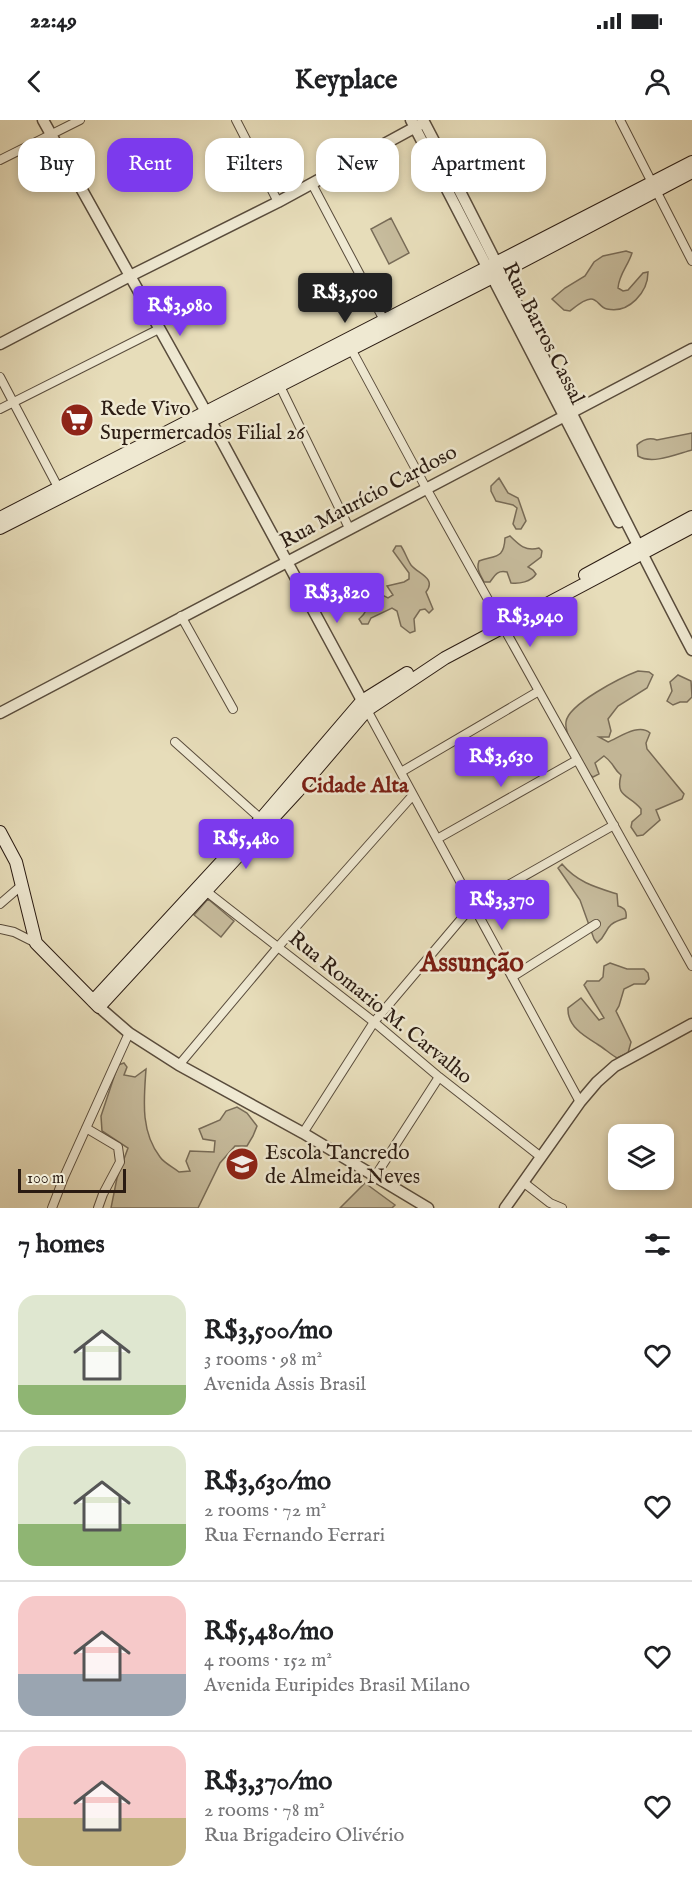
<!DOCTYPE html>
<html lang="en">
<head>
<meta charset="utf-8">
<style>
  body { margin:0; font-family:"IM FELL English",serif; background:#f6f6f6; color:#202124; height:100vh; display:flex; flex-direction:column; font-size:22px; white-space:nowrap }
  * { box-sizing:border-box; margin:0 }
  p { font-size:20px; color:#757577 }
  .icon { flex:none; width:33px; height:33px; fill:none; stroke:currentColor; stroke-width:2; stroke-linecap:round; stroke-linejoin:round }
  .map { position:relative; height:1088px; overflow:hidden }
  .details { display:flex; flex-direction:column; background:#fff; flex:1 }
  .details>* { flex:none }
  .hud { position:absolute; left:18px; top:18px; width:657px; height:54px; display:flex; gap:12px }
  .controls { position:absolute; left:608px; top:1004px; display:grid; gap:12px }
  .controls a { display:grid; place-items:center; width:66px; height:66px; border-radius:12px; background:#fff; box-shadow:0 3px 9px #0003; font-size:30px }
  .scale { position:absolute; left:18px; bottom:15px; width:108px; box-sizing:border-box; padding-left:6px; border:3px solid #2a1b12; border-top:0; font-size:16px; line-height:21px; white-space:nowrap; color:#2a1b12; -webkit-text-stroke:4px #efe9d2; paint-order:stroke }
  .price { position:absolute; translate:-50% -51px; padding:0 14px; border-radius:6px; background:#7c3aed; color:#fff; font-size:20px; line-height:39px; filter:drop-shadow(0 2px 3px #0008) }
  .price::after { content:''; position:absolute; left:50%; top:36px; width:18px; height:14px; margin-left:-9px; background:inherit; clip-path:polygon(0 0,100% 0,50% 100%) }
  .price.current { background:#222; color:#fff }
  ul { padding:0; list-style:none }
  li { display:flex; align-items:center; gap:18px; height:150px; padding:0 18px }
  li+li { border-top:2px solid #e0e0e0 }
  li span { display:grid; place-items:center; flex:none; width:168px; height:120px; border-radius:18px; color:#555 }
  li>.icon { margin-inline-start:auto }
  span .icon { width:72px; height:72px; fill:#fffc; stroke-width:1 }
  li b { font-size:26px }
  h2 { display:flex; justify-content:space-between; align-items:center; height:72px; padding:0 18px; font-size:26px }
  .chip { padding:0 21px; border-radius:18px; background:#fff; box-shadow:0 3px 9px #0003; font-size:21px; line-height:54px }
  .chip.current { background:#7c3aed; color:#fff }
  .status { display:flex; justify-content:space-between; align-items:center; height:42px; padding:0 30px; background:#fff; direction:ltr }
  .status svg { height:16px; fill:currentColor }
  header { display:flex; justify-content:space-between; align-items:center; height:78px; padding:0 18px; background:#fff; font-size:27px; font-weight:700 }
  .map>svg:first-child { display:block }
  .green { fill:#c7bc9d; stroke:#786c58; stroke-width:1.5 }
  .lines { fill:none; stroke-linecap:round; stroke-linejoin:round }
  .minor-casing { stroke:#594c3c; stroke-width:10 }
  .tertiary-casing { stroke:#594c3c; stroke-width:13 }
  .secondary-casing { stroke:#2a1b12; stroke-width:14 }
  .minor { stroke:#efe9d2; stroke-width:8 }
  .tertiary { stroke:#efe9d2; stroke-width:10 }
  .secondary { stroke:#efe9d2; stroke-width:12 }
  .labels { text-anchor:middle; stroke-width:5; stroke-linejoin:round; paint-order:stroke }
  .street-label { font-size:21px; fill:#2a1b12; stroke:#efe9d2 }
  .poi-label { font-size:21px; fill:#2a1b12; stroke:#efe9d2; text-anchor:start }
  .neighbourhood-label { font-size:22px; font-weight:bold; fill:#7a1f14; stroke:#efe9d2 }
  .district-label { font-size:27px; font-weight:bold; fill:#7a1f14; stroke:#efe9d2 }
</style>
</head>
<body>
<div class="status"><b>22:49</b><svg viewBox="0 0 49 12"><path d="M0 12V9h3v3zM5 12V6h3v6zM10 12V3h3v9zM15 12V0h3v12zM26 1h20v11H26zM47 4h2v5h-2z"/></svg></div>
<header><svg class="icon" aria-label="back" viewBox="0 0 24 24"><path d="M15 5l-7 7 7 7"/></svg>Keyplace<svg class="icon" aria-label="person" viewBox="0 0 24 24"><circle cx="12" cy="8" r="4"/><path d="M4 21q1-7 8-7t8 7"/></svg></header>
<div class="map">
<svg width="692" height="1088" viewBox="0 0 692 1088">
  <rect width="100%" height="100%" fill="#e7ddba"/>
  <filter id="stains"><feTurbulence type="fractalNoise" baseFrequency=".00333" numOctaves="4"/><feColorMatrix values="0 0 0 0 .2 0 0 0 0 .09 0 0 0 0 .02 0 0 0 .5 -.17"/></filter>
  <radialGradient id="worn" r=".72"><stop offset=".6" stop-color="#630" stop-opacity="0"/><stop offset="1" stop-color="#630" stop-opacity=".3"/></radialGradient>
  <path class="green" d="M391 98 409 133 389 144 371 109Z
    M626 131 632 133C628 146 619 154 618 168L623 171 628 170 643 153 648 152C648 172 629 194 607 189 600 188 598 179 591 179 584 179 575 187 570 191L564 190 552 179 565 168 585 156 594 142 603 136Z
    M692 313V330C677 334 652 345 638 336L637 325C643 319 649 317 657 320Z
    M499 358 508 373 518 378 526 401 521 409H516L513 404 517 388 513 385 496 381 491 371V366Z
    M510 416C519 425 526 432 539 428L542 431 541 437 528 447 533 450 536 454C531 462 519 464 511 463L507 452C497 450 495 455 490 462H484C480 454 476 449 479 441 496 435 504 439 505 418Z
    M396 426H401C405 432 407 439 411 445 418 454 437 458 426 472L433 489 429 493 425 489 420 490 414 499 415 511 410 513 401 506 397 491 392 488 371 498 368 504H362L359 499C361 497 364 495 365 492 372 480 350 462 376 455L380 460 379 466 374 469 378 473 388 478 393 475 387 466 404 462 409 459V453L393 431Z
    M638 551 649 552 653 555 647 568 618 586 608 599 611 611 609 617H599L608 622C620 617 639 603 650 613L646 623 647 629 684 674 682 679 656 690 660 700 643 715 637 716 631 707 632 702 641 694V689C629 674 615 678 621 655 613 649 615 644 604 636L595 643 599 654 593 657 588 653C582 640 564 616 566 602 568 584 622 557 638 551Z
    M678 555 691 561 692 577 687 582H680L673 585 667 581 672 571 670 562Z
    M562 744C577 762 595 767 617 774L618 786C625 788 627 791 626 798 601 805 611 812 597 823L594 819 580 780 558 748Z
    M208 779 234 801 221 817 194 795Z
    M610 843 627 849H644L648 853 649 859 645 864H634L624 869 619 886 616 891 631 922 628 933 617 938C610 934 604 928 597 924 584 916 567 906 568 888L581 878 599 900 604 898 584 865 587 861H599L603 857 604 846Z
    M124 943 127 947 124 955 135 957 146 949C144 979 140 1011 160 1037 164 1043 173 1047 179 1052L190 1051 186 1041 190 1031 214 1032 215 1021 203 1019 199 1009 220 1000 226 991 237 987 247 993 257 1006 253 1016 247 1026H235L220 1043 198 1088H111L117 1058 128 1028 102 1011 101 996 118 945Z
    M365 1063 395 1085 392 1088H340Z"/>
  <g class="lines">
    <g class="minor-casing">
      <path id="minor" d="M236 0 278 82
        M620 0 692 141
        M0 40 80 0
        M312 64 386 204
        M350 227 426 368 692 846
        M0 257 60 371
        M278 262 349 408
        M0 289 159 209
        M181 496 233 589
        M367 590 580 982
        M175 622 261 699
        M401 652 539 571
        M437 719 577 640
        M202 768 374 902 439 957 541 1037
        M0 784 22 765
        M0 809 14 812 36 823
        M512 857 596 804
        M179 945 278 827 413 675
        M86 1008 118 1027 120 1042 103 1074 98 1088
        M303 1013 374 902 473 785 614 705
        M376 1055 439 957
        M523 1062 550 1083 562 1088
        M52 1088 64 1057 129 913"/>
    </g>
    <g class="tertiary-casing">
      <path id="tertiary" d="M43 0 206 292 365 586
        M411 0 619 402
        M423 0C515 175 600 355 692 530
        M0 224 130 156 278 82 421 4
        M0 593 692 229
        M99 887 129 913 179 945 303 1013 428 1088
        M505 1088 580 982 597 962 615 946 692 904"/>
    </g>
    <g class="secondary-casing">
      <path id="secondary" d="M0 398 692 42
        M0 408 493 157 692 52
        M585 455 692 397
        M0 712 16 742 36 823 99 887 297 672 367 590 445 538 692 407
        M93 881 261 699 362 581 407 553"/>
    </g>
    <use href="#minor" class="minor"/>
    <use href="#tertiary" class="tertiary"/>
    <use href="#secondary" class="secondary"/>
  </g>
  <defs>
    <g id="supermarket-disc" transform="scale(1.725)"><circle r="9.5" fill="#8f2418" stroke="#efe9d2"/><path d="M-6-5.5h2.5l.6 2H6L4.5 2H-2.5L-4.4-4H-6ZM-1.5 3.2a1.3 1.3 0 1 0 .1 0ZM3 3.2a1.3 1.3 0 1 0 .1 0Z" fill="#fff"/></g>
    <g id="school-disc" transform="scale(1.725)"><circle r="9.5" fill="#8f2418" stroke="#efe9d2"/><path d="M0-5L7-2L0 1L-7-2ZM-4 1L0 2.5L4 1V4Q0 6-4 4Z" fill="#fff"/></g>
  </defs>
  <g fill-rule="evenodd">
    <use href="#supermarket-disc" x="77" y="300"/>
    <use href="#school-disc" x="242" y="1044"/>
  </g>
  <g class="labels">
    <g class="street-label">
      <text transform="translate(544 213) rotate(63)" y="7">Rua Barros Cassal</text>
      <text transform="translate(368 376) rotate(-28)" y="7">Rua Maurício Cardoso</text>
      <text transform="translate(381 887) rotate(39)" y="7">Rua Romario M. Carvalho</text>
    </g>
    <g class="poi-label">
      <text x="100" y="295">Rede Vivo<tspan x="100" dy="24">Supermercados Filial 26</tspan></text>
      <text x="265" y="1039">Escola Tancredo<tspan x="265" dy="24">de Almeida Neves</tspan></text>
    </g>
    <g class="neighbourhood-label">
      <text x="355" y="672">Cidade Alta</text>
    </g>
    <g class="district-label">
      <text x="472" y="851">Assunção</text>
    </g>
  </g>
  <rect width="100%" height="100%" filter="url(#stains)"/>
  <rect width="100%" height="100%" fill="url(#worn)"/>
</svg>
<div class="controls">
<a><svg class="icon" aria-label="layers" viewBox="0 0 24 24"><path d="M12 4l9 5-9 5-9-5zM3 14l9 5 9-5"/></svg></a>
</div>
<div class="scale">100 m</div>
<b class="price current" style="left:345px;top:204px">R$3,500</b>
<b class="price" style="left:180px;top:217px">R$3,980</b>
<b class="price" style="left:337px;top:504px">R$3,820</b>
<b class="price" style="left:530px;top:528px">R$3,940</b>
<b class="price" style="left:501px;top:668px">R$3,630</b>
<b class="price" style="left:246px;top:750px">R$5,480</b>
<b class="price" style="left:502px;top:811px">R$3,370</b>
<div class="hud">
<a class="chip">Buy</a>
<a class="chip current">Rent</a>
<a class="chip">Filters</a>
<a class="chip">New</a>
<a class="chip">Apartment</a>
</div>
</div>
<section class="details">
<h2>7 homes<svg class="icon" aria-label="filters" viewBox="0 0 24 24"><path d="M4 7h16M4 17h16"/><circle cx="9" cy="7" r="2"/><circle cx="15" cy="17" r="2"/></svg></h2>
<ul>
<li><span style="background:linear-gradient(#dfe7d0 75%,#8fb573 0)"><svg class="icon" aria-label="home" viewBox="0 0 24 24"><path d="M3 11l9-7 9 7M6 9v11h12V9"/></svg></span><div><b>R$3,500/mo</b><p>3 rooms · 98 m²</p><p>Avenida Assis Brasil</p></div><svg class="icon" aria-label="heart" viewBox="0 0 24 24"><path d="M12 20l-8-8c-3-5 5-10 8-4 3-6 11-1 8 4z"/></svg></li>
<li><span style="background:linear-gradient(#dfe7d0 65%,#8fb573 0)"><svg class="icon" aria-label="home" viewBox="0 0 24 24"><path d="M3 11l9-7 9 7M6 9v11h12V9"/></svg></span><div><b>R$3,630/mo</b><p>2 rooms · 72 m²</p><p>Rua Fernando Ferrari</p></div><svg class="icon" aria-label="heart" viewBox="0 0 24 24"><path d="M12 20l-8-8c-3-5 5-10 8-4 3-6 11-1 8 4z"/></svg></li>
<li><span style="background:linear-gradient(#f6c9c9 65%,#9aa5b1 0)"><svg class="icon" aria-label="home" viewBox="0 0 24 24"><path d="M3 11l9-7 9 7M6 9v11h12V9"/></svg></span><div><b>R$5,480/mo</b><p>4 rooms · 152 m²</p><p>Avenida Euripides Brasil Milano</p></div><svg class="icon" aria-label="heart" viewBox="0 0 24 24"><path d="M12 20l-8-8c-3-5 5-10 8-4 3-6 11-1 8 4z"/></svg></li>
<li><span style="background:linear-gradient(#f6c9c9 60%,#c2b280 0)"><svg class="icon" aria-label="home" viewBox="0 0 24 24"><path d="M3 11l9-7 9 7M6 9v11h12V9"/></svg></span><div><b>R$3,370/mo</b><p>2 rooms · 78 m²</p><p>Rua Brigadeiro Olivério</p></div><svg class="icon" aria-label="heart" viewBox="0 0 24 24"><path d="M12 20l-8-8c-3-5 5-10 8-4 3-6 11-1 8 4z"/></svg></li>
</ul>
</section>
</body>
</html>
